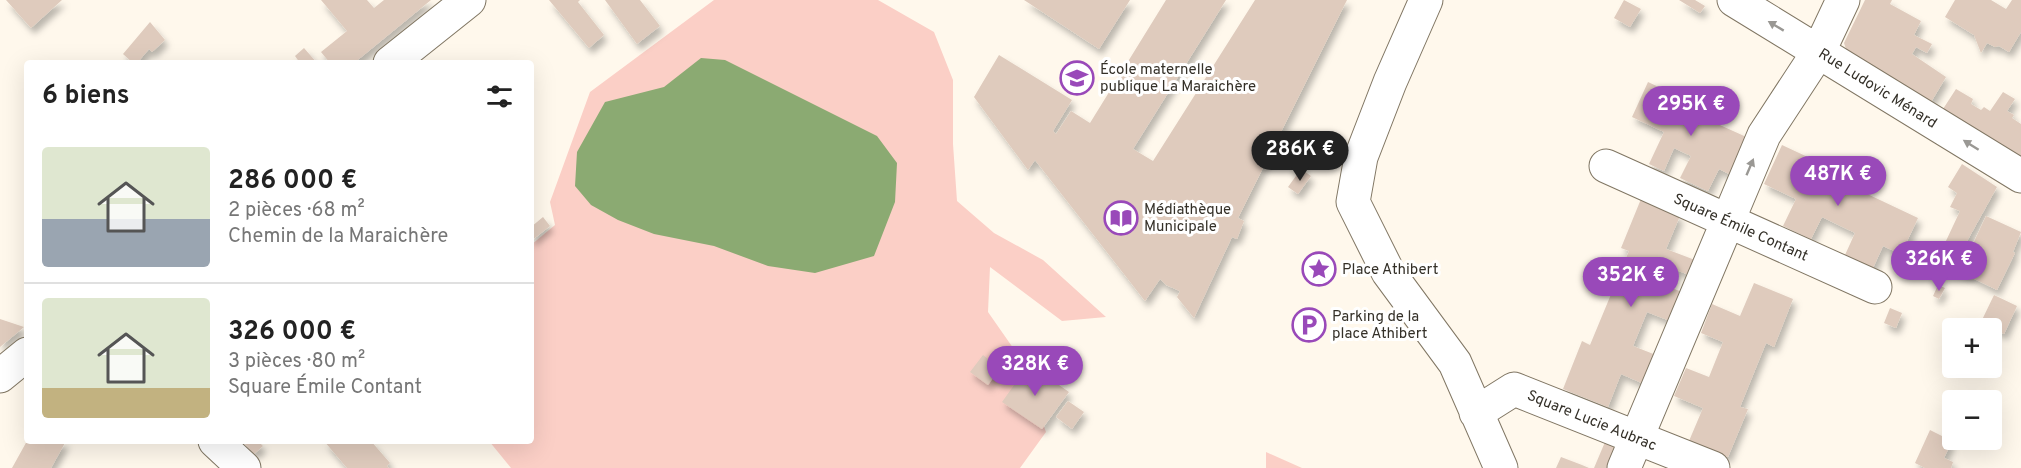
<!DOCTYPE html>
<html lang="fr">
<head>
<meta charset="utf-8">
<style>
  body { margin:0; font-family:Overpass,sans-serif; background:#f6f6f6; color:#222; height:100vh; display:flex; flex-direction:column; font-size:22px; white-space:nowrap }
  * { box-sizing:border-box; margin:0 }
  p { font-size:20px; color:#767676 }
  .icon { flex:none; width:33px; height:33px; fill:none; stroke:currentColor; stroke-width:2; stroke-linecap:round; stroke-linejoin:round }
  .map { position:relative; flex:1; overflow:hidden }
  .details { position:absolute; left:24px; top:60px; width:510px; height:384px; display:flex; flex-direction:column; background:#fff; border-radius:6px; box-shadow:0 6px 24px #0002 }
  .details>* { flex:none }
  .buttons { position:absolute; left:1942px; top:318px; display:grid; gap:12px }
  .buttons a { display:grid; place-items:center; width:60px; height:60px; border-radius:6px; background:#fff; box-shadow:0 6px 24px #0002; font-size:30px }
  .price { position:absolute; translate:-50% -51px; padding:0 14px; border-radius:21px; background:#9949b9; color:#fff; font-size:20px; line-height:39px; filter:drop-shadow(0 2px 3px #0008) }
  .price::after { content:''; position:absolute; left:50%; top:36px; width:18px; height:14px; margin-left:-9px; background:inherit; clip-path:polygon(0 0,100% 0,50% 100%) }
  .price.active { background:#222; color:#fff }
  ul { padding:0; list-style:none }
  li { display:flex; align-items:center; gap:18px; height:150px; padding:0 18px }
  li+li { border-top:2px solid #e0e0e0 }
  li span { display:grid; place-items:center; flex:none; width:168px; height:120px; border-radius:6px; color:#555 }
  li>.icon { margin-inline-start:auto }
  span .icon { width:72px; height:72px; fill:#fffc; stroke-width:1 }
  li b { font-size:26px }
  h2 { display:flex; justify-content:space-between; align-items:center; height:72px; padding:0 18px; font-size:26px }
  .map>svg:first-child { display:block }
  .green { fill:#fbcfc6 }
  .water { fill:#8baa72 }
  .building { fill:#dfcbbd; filter:url(#shadow) }
  .lines { fill:none; stroke-linecap:round; stroke-linejoin:round }
  .minor-casing { stroke:#807663; stroke-width:35 }
  .minor { stroke:#fff; stroke-width:33 }
  .oneway { fill:#9a9894 }
  .labels { text-anchor:middle; stroke-width:6; stroke-linejoin:round; paint-order:stroke }
  .poi-label { font-size:15px; fill:#343028; stroke:#fff; text-anchor:start }
  .street-label { font-size:15px; fill:#343028; stroke:#fff }
</style>
</head>
<body>
<div class="map">
<svg width="2021" height="468" viewBox="0 0 2021 468">
  <defs>
    <filter id="shadow"><feDropShadow dx="3.5" dy="6" stdDeviation="3" flood-color="#0004"/></filter>
  </defs>
  <rect width="100%" height="100%" fill="#fff8ec"/>
  <path class="green" d="M714 0H878L934 32 953 80V144L957 201 994 233 1043 260 1106 317 1062 321 990 267 988 312 1018 355 1046 432 1020 468H511L489 441H531V245L555 225 550 202 590 92Z
    M1266 452 1302 468H1266Z"/>
  <path class="water" d="M701 58 725 60 877 136 897 163 895 202 874 256 815 273 768 266 714 246 654 234 618 220 591 205 575 186 577 152 605 102 664 87Z"/>
  <path class="building" d="M6 0H62L31 28Z
    M321 0H367L374 8 384 0H431L354 63H330L321 52 347 31Z
    M549 0H580L578 2 604 35 589 48Z
    M605 0H640L660 26 637 44Z
    M1024 0H1130L1099 49Z
    M1166 0H1226L1133 149 1153 161 1255 0H1347L1238 218 1244 221 1237 239 1232 237 1194 318 1177 297 1180 291 1166 285 1160 279 1145 301 1035 160 1028 170 974 97 999 55 1072 100 1053 131 1056 134 1071 111 1090 123Z
    M1624 0 1641 9 1630 27 1614 18Z
    M1679 0H1695L1705 6 1700 13Z
    M1865 0H1892L1890 4 1921 21 1914 35 1932 44 1927 53 1916 47 1912 54 1946 77 1931 102 1846 49 1844 43Z
    M1955 0H1991L2006 9 2012 0H2021V32L2009 52 1999 46 1995 47 1987 43 1981 53 1974 35 1945 17Z
    M150 22 165 40 152 52 149 49 137 63H133L123 54Z
    M304 48 317 63H300L295 56Z
    M1648 82 1695 104 1691 112 1753 140 1735 177 1719 169 1708 191 1680 178 1691 156 1674 148 1664 171 1649 164 1664 132 1632 117Z
    M1956 89 1973 99 1971 104 1981 110 1984 107 1990 111 2003 92 2015 99 2007 111 2014 115 2012 118 2021 124V157L1943 109Z
    M1782 145 1829 167 1825 174 1918 218 1901 254 1883 246 1873 268 1845 255 1855 233 1822 217 1811 239 1783 226 1796 199 1764 184Z
    M1962 164 1997 187 1966 243 1972 246 1986 216 2021 232 2013 252 2015 253 1997 290 1954 269 1956 266 1938 258 1960 211 1950 207 1957 193 1948 187Z
    M1301 169 1311 176 1298 194 1288 187Z
    M1641 199 1680 216 1666 249 1695 260 1689 275 1666 266 1659 283 1682 292 1670 321 1647 312 1633 346 1656 355 1644 384 1621 374 1608 407 1563 389 1582 341 1590 345 1629 251 1621 248Z
    M543 217 550 226 531 241V227Z
    M1754 283 1793 299 1774 347 1766 343 1740 407 1748 409 1728 457 1689 441 1703 408 1674 396 1686 368 1709 377 1723 342 1701 333 1712 304 1740 316Z
    M1938 285 1945 288 1939 299 1933 296Z
    M1994 295 2017 306 2004 334 1981 322Z
    M1890 308 1902 313 1896 328 1884 323Z
    M0 319 24 327 0 347Z
    M983 355 1000 368 988 385 970 372Z
    M1029 364 1069 392 1042 429 1002 402Z
    M1068 401 1084 412 1072 429 1056 417Z
    M1930 430 1952 441 1944 458 1953 462 1951 468H1925L1915 463Z
    M27 441H66L51 468H12Z
    M242 441H258L263 446 254 454Z
    M324 441H371L390 463 387 466 389 468H347Z
    M1605 442 1620 448 1612 468H1594Z
    M1561 457 1582 465 1589 468H1556Z"/>
  <g class="lines">
    <g class="minor-casing">
      <path id="minor" d="M1426 0 1390 82 1361 157 1353 202 1388 272 1455 363 1501 468
        M1734 0 2021 176
        M390 63 469 0
        M1606 166 1875 287
        M0 376 27 354
        M1476 413 1514 389 1713 468
        M215 441 244 468
        M1624 468 1764 135 1819 51 1843 0"/>
    </g>
    <use href="#minor" class="minor"/>
  </g>
  <defs><path id="oneway-solid" d="M-6-.8H1V-3.2L6.5 0L1 3.2V.8H-6Z" transform="scale(1.5)"/></defs>
  <g class="oneway">
    <use href="#oneway-solid" transform="translate(1776 26) rotate(-149)"/>
    <use href="#oneway-solid" transform="translate(1971 145) rotate(-148)"/>
    <use href="#oneway-solid" transform="translate(1750 167) rotate(-67)"/>
  </g>
  <defs>
    <g id="school-ring" transform="scale(1.725)"><circle r="9.5" fill="#fff" stroke="#9949b9" stroke-width="1.5"/><path d="M0-5L7-2L0 1L-7-2ZM-4 1L0 2.5L4 1V4Q0 6-4 4Z" fill="#9949b9"/></g>
    <g id="library-ring" transform="scale(1.725)"><circle r="9.5" fill="#fff" stroke="#9949b9" stroke-width="1.5"/><path d="M-6-4Q-3-5.5-.7-3.5V5Q-3 3-6 4ZM6-4Q3-5.5 .7-3.5V5Q3 3 6 4Z" fill="#9949b9"/></g>
    <g id="sight-ring" transform="scale(1.725)"><circle r="9.5" fill="#fff" stroke="#9949b9" stroke-width="1.5"/><path d="M0-6L1.8-2.2L6-1.7L2.9 1.2L3.7 5.4L0 3.3L-3.7 5.4L-2.9 1.2L-6-1.7L-1.8-2.2Z" fill="#9949b9"/></g>
    <g id="parking-ring" transform="scale(1.725)"><circle r="9.5" fill="#fff" stroke="#9949b9" stroke-width="1.5"/><path d="M-3.5-5.5H1a3.5 3.5 0 0 1 0 7H-1V5.5H-3.5ZM-1-3.4V-.6H.8a1.4 1.4 0 0 0 0-2.8Z" fill="#9949b9"/></g>
  </defs>
  <g fill-rule="evenodd">
    <use href="#school-ring" x="1077" y="78"/>
    <use href="#library-ring" x="1121" y="218"/>
    <use href="#sight-ring" x="1319" y="269"/>
    <use href="#parking-ring" x="1309" y="325"/>
  </g>
  <g class="labels">
    <g class="poi-label">
      <text x="1100" y="74">École maternelle<tspan x="1100" dy="17">publique La Maraichère</tspan></text>
      <text x="1144" y="214">Médiathèque<tspan x="1144" dy="17">Municipale</tspan></text>
      <text x="1342" y="274">Place Athibert</text>
      <text x="1332" y="321">Parking de la<tspan x="1332" dy="17">place Athibert</tspan></text>
    </g>
    <g class="street-label">
      <text transform="translate(1878 88) rotate(32)" y="5">Rue Ludovic Ménard</text>
      <text transform="translate(1741 227) rotate(24)" y="5">Square Émile Contant</text>
      <text transform="translate(1592 420) rotate(22)" y="5">Square Lucie Aubrac</text>
    </g>
  </g>
</svg>
<div class="buttons">
<a>+</a>
<a>−</a>
</div>
<b class="price" style="left:1691px;top:137px">295K €</b>
<b class="price active" style="left:1300px;top:182px">286K €</b>
<b class="price" style="left:1838px;top:207px">487K €</b>
<b class="price" style="left:1939px;top:292px">326K €</b>
<b class="price" style="left:1631px;top:308px">352K €</b>
<b class="price" style="left:1035px;top:397px">328K €</b>
<section class="details">
<h2>6 biens<svg class="icon" aria-label="filters" viewBox="0 0 24 24"><path d="M4 7h16M4 17h16"/><circle cx="9" cy="7" r="2"/><circle cx="15" cy="17" r="2"/></svg></h2>
<ul>
<li><span style="background:linear-gradient(#dfe7d0 60%,#9aa5b1 0)"><svg class="icon" aria-label="home" viewBox="0 0 24 24"><path d="M3 11l9-7 9 7M6 9v11h12V9"/></svg></span><div><b>286 000 €</b><p>2 pièces · 68 m²</p><p>Chemin de la Maraichère</p></div></li>
<li><span style="background:linear-gradient(#dfe7d0 75%,#c2b280 0)"><svg class="icon" aria-label="home" viewBox="0 0 24 24"><path d="M3 11l9-7 9 7M6 9v11h12V9"/></svg></span><div><b>326 000 €</b><p>3 pièces · 80 m²</p><p>Square Émile Contant</p></div></li>
</ul>
</section>
</div>
</body>
</html>
